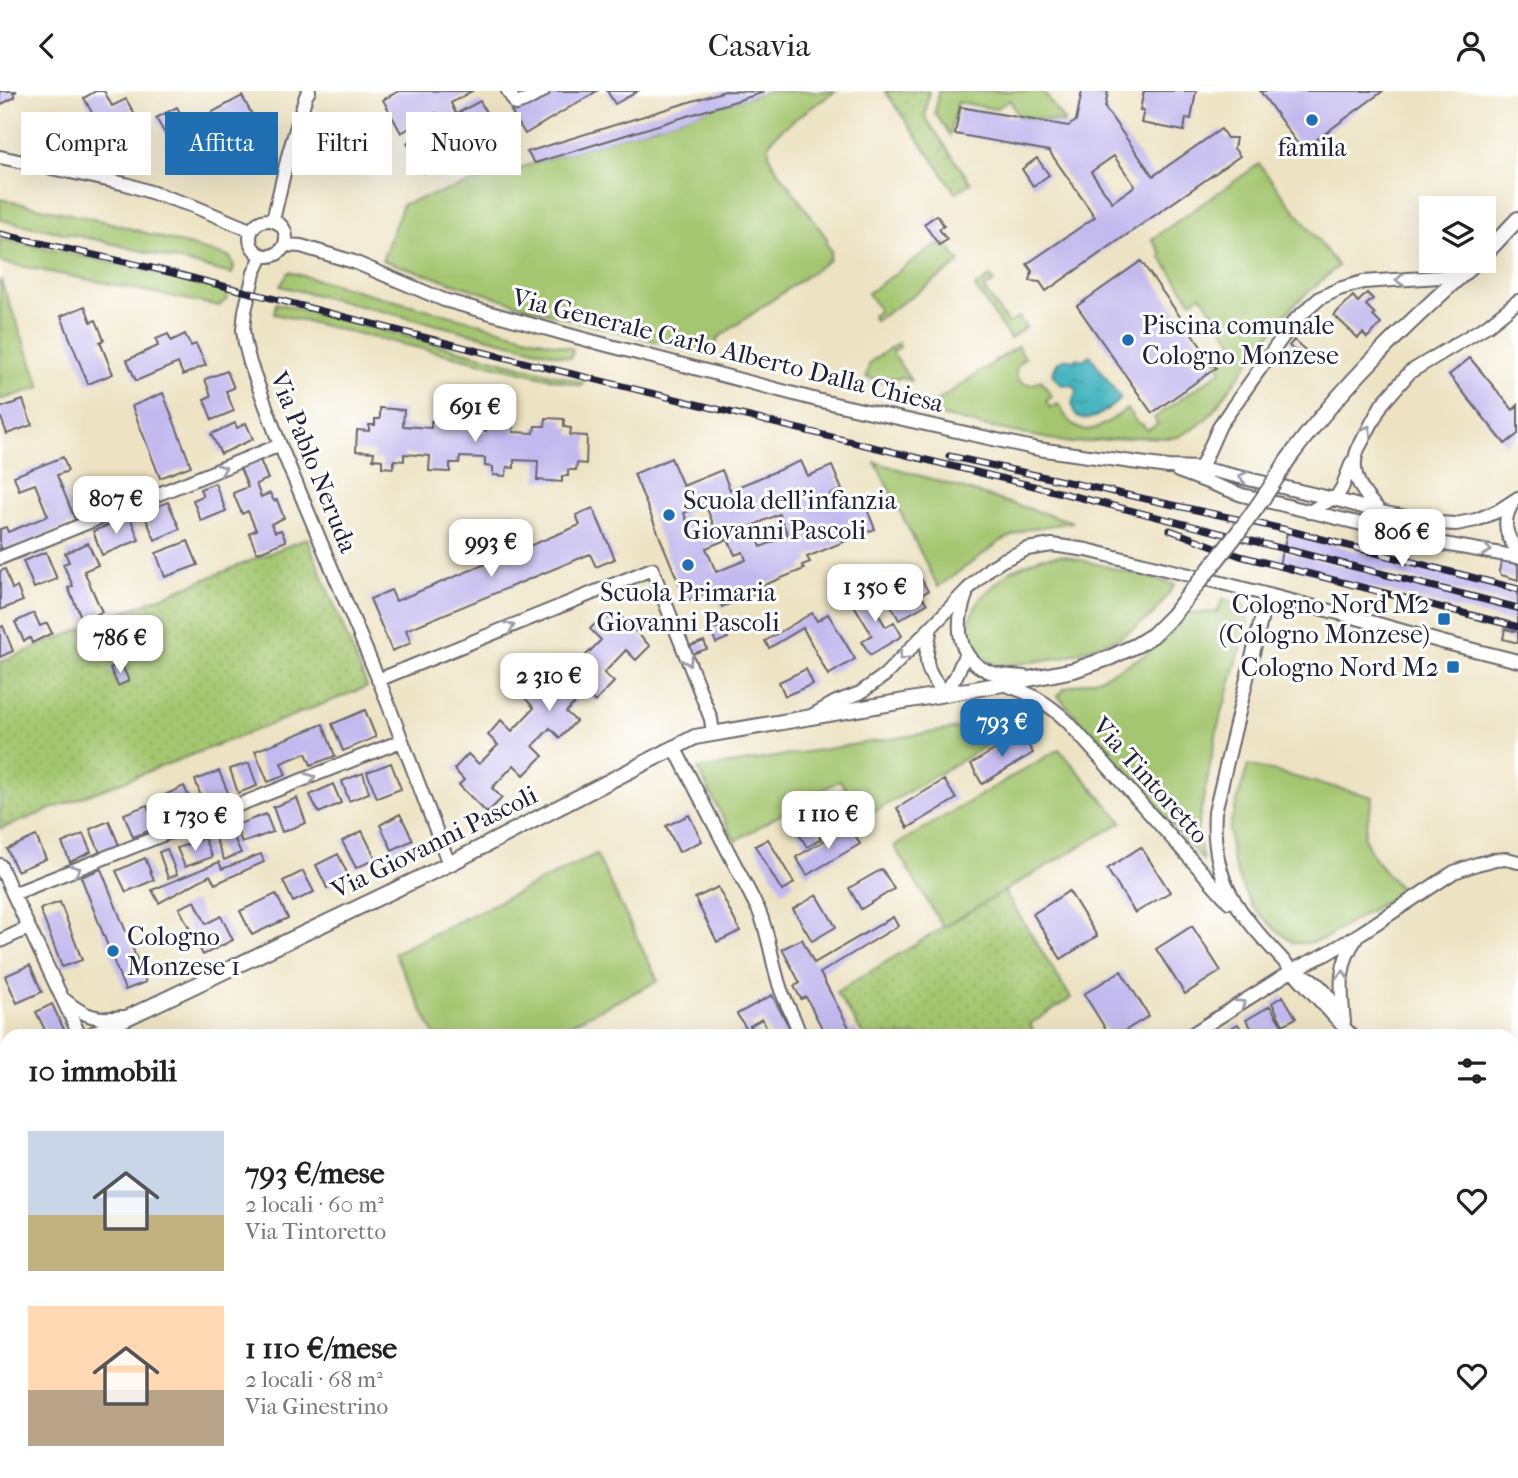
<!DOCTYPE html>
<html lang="it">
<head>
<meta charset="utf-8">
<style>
  body { margin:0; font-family:"IM FELL French Canon",serif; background:#f2f2f2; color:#222; height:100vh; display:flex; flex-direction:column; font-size:26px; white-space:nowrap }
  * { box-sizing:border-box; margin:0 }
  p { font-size:23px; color:#767676 }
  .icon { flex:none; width:38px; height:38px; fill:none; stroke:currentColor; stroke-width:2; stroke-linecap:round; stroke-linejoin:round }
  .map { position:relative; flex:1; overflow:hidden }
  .drawer { position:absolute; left:0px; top:938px; width:1519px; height:450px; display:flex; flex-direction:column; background:#fff; border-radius:21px 21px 0 0; box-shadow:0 7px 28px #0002 }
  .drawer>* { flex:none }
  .hud { position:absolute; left:21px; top:21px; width:700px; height:63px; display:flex; gap:14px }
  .buttons { position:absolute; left:1419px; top:105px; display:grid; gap:14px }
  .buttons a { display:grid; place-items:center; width:77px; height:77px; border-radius:0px; background:#fff; box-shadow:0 7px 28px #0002; font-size:35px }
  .price { position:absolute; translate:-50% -60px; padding:0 16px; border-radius:14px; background:#fff; color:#222; font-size:23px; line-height:46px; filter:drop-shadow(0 2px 4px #0008) }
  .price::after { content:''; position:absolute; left:50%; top:42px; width:21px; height:16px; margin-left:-10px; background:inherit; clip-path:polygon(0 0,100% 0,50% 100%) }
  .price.active { background:#1f6fb2; color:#fff }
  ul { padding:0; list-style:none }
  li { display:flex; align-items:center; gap:21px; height:175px; padding:0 28px }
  li span { display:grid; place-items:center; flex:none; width:196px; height:140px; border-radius:0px; color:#555 }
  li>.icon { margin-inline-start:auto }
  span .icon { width:84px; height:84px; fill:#fffc; stroke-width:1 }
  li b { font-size:30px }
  h2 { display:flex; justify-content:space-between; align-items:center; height:84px; padding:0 28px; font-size:30px }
  .pill { padding:0 24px; border-radius:0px; background:#fff; box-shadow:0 7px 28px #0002; font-size:24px; line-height:63px }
  .pill.active { background:#1f6fb2; color:#fff }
  header { display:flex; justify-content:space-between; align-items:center; height:91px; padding:0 28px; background:#fff; font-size:32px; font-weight:600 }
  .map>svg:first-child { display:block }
  .grass { fill:#a4c66f; stroke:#637455; stroke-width:2 }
  .park { fill:url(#park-dots); stroke:#637455; stroke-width:2 }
  .water { fill:url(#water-ripples); stroke:#346c7d; stroke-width:2 }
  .building { fill:#c2baee; fill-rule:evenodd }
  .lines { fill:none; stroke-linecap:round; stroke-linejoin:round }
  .minor-casing { stroke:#69666b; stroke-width:16 }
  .tertiary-casing { stroke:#69666b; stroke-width:18 }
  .minor { stroke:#fff; stroke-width:12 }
  .tertiary { stroke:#fff; stroke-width:14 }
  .rail-casing { stroke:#22223b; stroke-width:7 }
  .rail { stroke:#fff; stroke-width:4.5; stroke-dasharray:13; stroke-linecap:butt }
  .tertiary-bridge-casing { stroke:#69666b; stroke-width:18; stroke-linecap:butt }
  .tertiary-bridge { stroke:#fff; stroke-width:14 }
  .oneway { stroke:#9c9ca7 }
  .poi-dot { fill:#1f6fb2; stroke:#fff; stroke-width:2.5 }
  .labels { text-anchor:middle; stroke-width:6; stroke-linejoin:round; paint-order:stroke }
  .poi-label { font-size:26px; fill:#22223b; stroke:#fff; text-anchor:start }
  .street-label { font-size:26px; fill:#22223b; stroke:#fff }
</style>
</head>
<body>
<header><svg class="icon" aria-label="back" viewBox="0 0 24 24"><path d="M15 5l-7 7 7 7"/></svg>Casavia<svg class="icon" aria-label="person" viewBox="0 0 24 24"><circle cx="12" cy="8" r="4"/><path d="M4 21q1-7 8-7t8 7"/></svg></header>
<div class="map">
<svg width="1518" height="1387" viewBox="0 0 1518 1387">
  <defs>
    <pattern id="park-dots" width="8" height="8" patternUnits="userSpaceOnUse" patternTransform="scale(1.75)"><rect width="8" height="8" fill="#a4c66f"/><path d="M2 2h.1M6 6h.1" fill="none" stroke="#8daa61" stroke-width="1.8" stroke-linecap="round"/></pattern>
    <pattern id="water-ripples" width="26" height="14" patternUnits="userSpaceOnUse" patternTransform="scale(1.75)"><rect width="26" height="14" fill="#47b6bf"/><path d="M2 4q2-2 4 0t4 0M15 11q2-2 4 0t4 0" fill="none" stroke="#3b949c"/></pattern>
  </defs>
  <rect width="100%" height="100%" fill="#fff"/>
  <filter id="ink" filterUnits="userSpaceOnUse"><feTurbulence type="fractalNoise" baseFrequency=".0143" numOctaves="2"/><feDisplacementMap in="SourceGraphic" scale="14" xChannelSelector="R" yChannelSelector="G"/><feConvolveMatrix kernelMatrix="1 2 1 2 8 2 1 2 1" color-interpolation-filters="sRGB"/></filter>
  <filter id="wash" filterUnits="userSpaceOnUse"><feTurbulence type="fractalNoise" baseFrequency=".00686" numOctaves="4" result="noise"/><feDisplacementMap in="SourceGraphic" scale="28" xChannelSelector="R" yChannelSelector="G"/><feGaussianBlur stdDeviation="1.57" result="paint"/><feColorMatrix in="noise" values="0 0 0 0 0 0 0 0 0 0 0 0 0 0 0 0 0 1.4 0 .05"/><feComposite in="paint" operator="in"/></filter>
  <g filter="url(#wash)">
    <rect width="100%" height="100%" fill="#ede3c3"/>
    <path class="grass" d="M767 0H836C822 10 773 40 769 54 768 60 770 66 772 71L828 149 826 152 831 160 829 169 718 247 714 259 700 262 536 219 382 169 403 113Z
      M939 0H1043L1064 30V32L1018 25 1010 9 995 18 958 11 950 44 935 22Z
      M1259 73 1338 175 1295 213 1282 227 1210 324 1198 335 1178 346 1168 347 1139 346 1070 352 983 335 922 320 1018 255 1025 267C1005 281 1022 302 1041 289L1052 306 1046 310 1050 317 1058 313C1062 319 1066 327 1071 332 1089 350 1111 328 1127 318L1137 332 1142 333 1147 339 1158 333 1154 327 1222 279 1215 268 1234 253 1201 204 1191 210 1160 165 1162 163 1152 148Z
      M0 108 107 131 230 166 234 175 232 183 98 149 0 129Z
      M0 148 92 167 228 200 227 208 219 215 0 171Z
      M946 152 960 172 875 230 872 225 879 219 868 202 935 154 937 153 939 156Z
      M289 181 573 258 571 267 280 195Z
      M990 186 994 191 984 198 1008 233 1019 226 1026 236 1010 248 975 196Z
      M0 188 41 296 0 309Z
      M276 212 583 291 582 295 274 223Z
      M898 252 900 256 892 261 911 290 899 286 898 288 887 287 886 292 866 286 870 271Z
      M875 371 1073 431 1024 439 1001 450 938 496Z
      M1061 464 1175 493 1153 524 1119 547 1064 566 1000 576 978 564 970 551 966 536 979 508 1010 480 1039 467Z
      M1223 508 1244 513 1248 533 1218 635 1197 739 1203 769 1058 605 1065 597 1100 587 1142 566 1169 545 1185 523 1217 521Z
      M1010 629 1021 634 864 727 840 689 735 750 698 678Z
      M1059 658 1122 731 943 836 894 755Z
      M1248 674 1373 706 1364 746 1374 767 1402 800 1325 847 1309 852H1294L1275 838 1252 815 1241 793 1232 768 1229 738Z
      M596 763 658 890 546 945H435L394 862Z
      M1516 1294 1518 1299V1387H1361L1372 1381H1512V1296Z"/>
    <path class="park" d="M885 0H929L925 26 971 92 956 102Z
      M307 447 367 596 0 738V571Z
      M1004 800 1071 907 1030 933 1036 945H864L836 901Z
      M315 1381H490L482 1387H319Z"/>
    <path class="water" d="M1090 264 1121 308C1112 314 1102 325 1091 327 1074 331 1067 314 1077 301L1075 295 1060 293 1053 284C1055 271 1062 264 1075 270L1076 267 1082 269Z"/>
    <g id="blocks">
      <path class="building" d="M0 0H17L13 2 15 6 0 14Z
        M96 0H104L112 15 126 8 135 24 103 42 84 7Z
        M399 0H472L451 12 456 23 480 10 497 41 424 82 407 52 441 32 436 22 401 42 383 9Z
        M544 0H597L525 43 511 20Z
        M607 0H638L615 13Z
        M725 0 765 1 535 72 527 61Z
        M1082 0H1108L1105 17 1153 85 1221 38 1227 47H1236L1234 57 1240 65 1046 200 1040 191 1030 190 1032 180 1027 173 1095 126 1049 60 955 43 960 16 1068 35 1076 30ZM1114 65 1135 95 1112 111 1091 81Z
        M1144 0H1196L1191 28 1186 27 1184 40 1141 32 1144 19H1140Z
        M1260 0H1383L1302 59Z
        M242 5 261 40 240 52 231 35 177 64 156 27 177 16 187 35Z
        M1037 67 1049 84 1033 95 1022 78Z
        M937 124 944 135 939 138 947 149 939 154 924 133Z
        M1141 170 1216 277 1152 322 1077 215Z
        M1367 202 1373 208 1366 214 1375 223 1373 225 1381 233 1367 247 1363 242 1358 247 1334 224 1353 205 1358 211Z
        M85 215 91 231 96 229 104 249 100 251 113 283 88 293 61 225Z
        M168 243 171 250 185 243 191 255 196 253 206 274 183 284 178 272 136 290 127 269 158 255 156 248Z
        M1294 249 1314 267 1309 273 1289 255Z
        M1470 267 1513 319 1518 314V343L1505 353 1449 284Z
        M227 280 234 297 226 300 234 320 212 329 204 308 211 305 205 288Z
        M163 302 191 375 160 387 132 315Z
        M23 309 32 334 7 343 0 324V317Z
        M380 317 404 319 403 335 431 337V330H436L437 322H451L450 331 458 332 457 338 486 340V334H494V326L514 327 513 341 534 342 535 335H545L546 327 564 328V336L571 337 570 344 587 345 586 373 577 372 576 379H568V385H562V391L537 389 538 370 514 369V377L507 376 506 385 493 384V376L485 375V367L460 366 459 372H450V381L429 380 430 365 404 363V370L394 369 393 377 382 376V369L373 368 374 361 356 360 357 339 369 340V334H375V328H380Z
        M235 332 237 337 246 332 253 348 221 363 211 343Z
        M63 366 68 380 57 384 76 431 3 460 1 456 0 457V438L6 436 8 441 48 425 35 393 19 399 14 385Z
        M671 367 683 395 722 379 730 399 801 370 808 385 832 375 842 399 830 403 836 417 862 406 875 438 807 466 810 471 802 474 804 478 752 499 754 503 722 516 715 498 686 510 634 383ZM705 413 714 435 692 444 684 422ZM779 423 788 444 761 456 752 435ZM728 448 735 464 743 461 746 469 716 481 706 457Z
        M260 369 268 388 256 393 261 406 270 402 274 410 277 409 284 427 271 433 275 441 281 439 286 450 257 462 249 442 256 439 248 420 242 423 233 402 248 396 240 377Z
        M215 392 226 420 201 430 193 409 203 405 200 398Z
        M168 411 180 438 155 449 143 421Z
        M593 417 615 468 596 476 590 463 406 539 411 552 392 560 370 508 391 499 396 510 580 434 576 424Z
        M130 426 139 449 102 464 93 440Z
        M1287 442 1518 501V515L1284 455Z
        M188 450 198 474 165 486 156 462Z
        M88 452 98 474 84 480 102 521 83 530 68 497 73 495 63 473 69 471 65 462Z
        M1282 460 1518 520V533L1279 474Z
        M46 461 57 488 34 497 23 470Z
        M1502 466 1518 468V489L1501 484 1499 480Z
        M5 478 12 498 17 496 23 510 0 519V480Z
        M919 484 928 500 921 504 927 513 899 529 888 509 900 503 896 497Z
        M871 498 876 508 871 511 886 536 894 531 902 545 870 564 862 551 872 544 852 511Z
        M34 522 40 535 47 532 52 542 32 552 30 547 24 550 15 531Z
        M812 522 817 530 828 523 855 568 828 584 803 537 769 557 765 550Z
        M605 523 616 533 622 527 650 555 636 569 626 559 604 582 614 591 595 611 585 601 566 621 576 630 560 647 550 637 533 655 543 665 524 684 514 674 492 697 502 707 487 722 459 694 464 689 454 678 468 663 479 673 498 654 488 644 501 629 512 640 534 617 524 606 538 592 548 603 601 549 590 538Z
        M3 535 13 560 0 566V536Z
        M723 535 728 547 716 552 711 539Z
        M1505 538 1518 541V552L1503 548Z
        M704 550 707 558 692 563 690 555Z
        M121 572 129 590 118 595 110 577Z
        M806 578 813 593 785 605 779 591Z
        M365 619 376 646 343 660 332 633Z
        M323 633 335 665 311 674 306 662 281 672 286 684 268 691 255 660Z
        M1021 643 1033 662 982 693 971 673Z
        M249 672 257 695 238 702 230 678Z
        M391 672 401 698 377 707 367 681Z
        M219 680 229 704 204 713 195 689Z
        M363 682 369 702 349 710 342 690Z
        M944 689 956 708 908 737 897 717Z
        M333 693 341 712 319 722 310 704Z
        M184 695 194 718 162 733 152 710Z
        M297 707 306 732 282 741 273 716Z
        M147 714 156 737 133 746 124 723Z
        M266 723 273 741 242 752 236 734Z
        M400 723 413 749 392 759 380 734Z
        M689 724 702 750 679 761 666 735Z
        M810 729 821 748 807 756 796 738Z
        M109 730 119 754 100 762 90 738Z
        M850 735 860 753 807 784 796 766Z
        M231 740 241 762 224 769 215 747Z
        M362 740 376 768 356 777 342 750Z
        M83 743 91 761 70 771 62 752Z
        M36 745 46 768 17 780 7 758Z
        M204 747 212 766 185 776 177 757Z
        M768 748 794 792 782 800 755 755Z
        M1141 756 1170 801 1135 822 1107 778Z
        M167 758 177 784 168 787 159 761Z
        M261 763 264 771 215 793 210 784 159 812 152 799 219 771 222 778Z
        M338 763 349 786 327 797 316 774Z
        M145 767 154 789 126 801 116 780Z
        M101 778 146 891 125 899 81 786Z
        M882 778 894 798 861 818 849 797Z
        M303 780 314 801 293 811 283 790Z
        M718 796 740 840 717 851 695 807Z
        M1069 800 1097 845 1061 868 1033 823Z
        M276 803 288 827 252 844 240 820Z
        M817 804 836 836 812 850 793 818Z
        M195 810 206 833 221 825 233 849 203 864 179 817Z
        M60 811 82 869 62 876 40 818Z
        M893 826 898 835 820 882 851 940 855 937 859 945H826L806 906 801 908 794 895 800 892 782 858 802 848 814 872Z
        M1192 835 1221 880 1185 903 1156 858Z
        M30 874 42 901 17 912 5 885Z
        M1121 880 1149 925 1116 945H1110L1084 903Z
        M772 904 794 945H771L762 928 750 935 762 945H738L746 937 737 923Z
        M1283 905 1296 927 1283 934 1272 912Z
        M52 913 67 945H48L36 921Z
        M1270 915 1282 935 1265 945H1257L1246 929Z
        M1238 933 1245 945H1217Z
        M7 1172V1194H5L7 1207 2 1209 0 1204V1175Z
        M5 1250 7 1254V1321L0 1308V1252Z
        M6 1358 7 1381H22L10 1387H0V1361Z
        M497 1381H521L525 1387 534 1381H538L543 1387H495L493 1383Z
        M671 1381H699L689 1387H675Z
        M772 1381H825L814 1387H776Z
        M844 1381H890L879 1387H834Z
        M981 1381H1005L1009 1387H972Z
        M1144 1381H1176L1180 1387H1141L1139 1384Z
        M1268 1381H1288L1291 1387H1263L1269 1384Z"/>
    </g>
  </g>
  <g filter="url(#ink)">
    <use href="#blocks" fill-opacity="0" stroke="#69666b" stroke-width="2"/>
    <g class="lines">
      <g class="minor-casing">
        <path id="minor" d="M508 0 516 13 525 10 543 0
          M0 66 126 93 193 115 250 139
          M250 147a18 18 0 1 1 36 0a18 18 0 1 1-36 0Z
          M273 129 289 61 306 5 309 0
          M285 154 301 155 354 171 444 209 580 247 817 309 1038 358 1168 376 1201 377 1334 408 1380 421 1439 432 1456 433 1476 429 1498 420 1518 407
          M262 165 254 182 245 220 243 239 245 253 250 272 280 354 382 597 449 773
          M1178 380 1242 404 1444 453 1518 466
          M1207 390 1201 377 1220 334 1294 230 1320 207 1339 198 1363 191 1440 186 1453 184 1466 179
          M1513 411C1502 429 1504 444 1518 460
          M1380 420C1363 404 1348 382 1358 358L1382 313 1410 281 1488 234 1518 210
          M1309 421 1337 405 1342 397 1352 371
          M0 467 280 354
          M966 504C955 533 956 568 990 581 1001 585 1013 585 1024 586
          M1267 504 1215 721C1210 797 1246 829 1293 880 1312 901 1331 922 1351 944
          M931 536C925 567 922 579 945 602L956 585 966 562
          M378 589 652 478 711 628 713 642
          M1003 593C1030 602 1047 611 1068 631L1229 811
          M813 624 836 611 860 602 885 584 968 498 990 477 1003 469 1027 458 1052 454 1087 459 1222 492 1346 524 1442 551 1518 570
          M674 656 759 820C770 846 772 874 781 899 787 915 796 929 800 945
          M0 774 13 803 80 945
          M13 803 401 650
          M0 850 28 837
          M1303 884C1321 891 1332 909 1341 926
          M65 909C84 925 97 930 122 926
          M1344 931C1341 900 1337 874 1356 848
          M1189 945 1293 879 1328 862 1361 842 1454 781 1477 773 1493 769 1507 768 1518 771
          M1512 1246 1518 1258
          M1512 1278 1518 1274
          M563 1381 568 1387
          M932 1381 934 1387
          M1301 1381 1304 1387
          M714 1387 724 1381
          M1109 1387 1120 1381
          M1335 1387 1345 1381"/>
      </g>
      <g class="tertiary-casing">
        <path id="tertiary" d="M1484 164 1518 128
          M1287 370C1342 294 1408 232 1477 170
          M89 945 449 773 695 646 1003 593 1074 579 1109 567 1137 554 1153 544 1173 524
          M0 1150 7 1146"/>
      </g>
      <use href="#minor" class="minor"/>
      <use href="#tertiary" class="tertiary"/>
      <g class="rail-casing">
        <path id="rail" d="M0 143 161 179 478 260 1046 398 1518 517
          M949 365 1283 438 1518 498
          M1170 439 1240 465 1518 536"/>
      </g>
      <use href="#rail" class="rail"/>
      <g class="tertiary-bridge-casing">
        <path id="tertiary-bridge" d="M1173 524C1212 474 1255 424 1287 370"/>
      </g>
      <use href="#tertiary-bridge" class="tertiary-bridge"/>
    </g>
    <defs><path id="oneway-chevron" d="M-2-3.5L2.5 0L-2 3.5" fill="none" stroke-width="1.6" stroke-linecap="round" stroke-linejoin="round" transform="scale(1.75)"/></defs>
    <g class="oneway">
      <use href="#oneway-chevron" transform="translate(1400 189) rotate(177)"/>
      <use href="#oneway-chevron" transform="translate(1367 339) rotate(-63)"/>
      <use href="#oneway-chevron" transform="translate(222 378) rotate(-22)"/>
      <use href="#oneway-chevron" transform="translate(1243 386) rotate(-167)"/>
      <use href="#oneway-chevron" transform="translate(1487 459) rotate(9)"/>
      <use href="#oneway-chevron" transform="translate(510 536) rotate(-22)"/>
      <use href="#oneway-chevron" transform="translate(903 565) rotate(134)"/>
      <use href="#oneway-chevron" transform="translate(688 570) rotate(68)"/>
      <use href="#oneway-chevron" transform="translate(311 687) rotate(-21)"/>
      <use href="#oneway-chevron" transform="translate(76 779) rotate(-21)"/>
      <use href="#oneway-chevron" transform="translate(1343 884) rotate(-82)"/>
      <use href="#oneway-chevron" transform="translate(1241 913) rotate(-32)"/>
    </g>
  </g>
  <g class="poi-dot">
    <circle cx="1312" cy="29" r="7"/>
    <circle cx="1128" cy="249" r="7"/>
    <circle cx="669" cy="424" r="7"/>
    <circle cx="688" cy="474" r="7"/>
    <rect x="1437" y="521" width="14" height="14" rx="3.5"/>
    <rect x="1446" y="569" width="14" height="14" rx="3.5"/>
    <circle cx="113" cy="860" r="7"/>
  </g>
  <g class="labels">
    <g class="poi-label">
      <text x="1312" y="65" text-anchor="middle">famila</text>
      <text x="1142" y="243">Piscina comunale<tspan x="1142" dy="30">Cologno Monzese</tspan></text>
      <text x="683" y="418">Scuola dell’infanzia<tspan x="683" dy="30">Giovanni Pascoli</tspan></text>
      <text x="688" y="510" text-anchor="middle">Scuola Primaria<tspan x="688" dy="30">Giovanni Pascoli</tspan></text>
      <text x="1430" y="522" text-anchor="end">Cologno Nord M2<tspan x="1430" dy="30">(Cologno Monzese)</tspan></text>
      <text x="1439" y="585" text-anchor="end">Cologno Nord M2</text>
      <text x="127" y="854">Cologno<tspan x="127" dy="30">Monzese 1</tspan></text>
    </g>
    <g class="street-label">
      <text transform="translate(728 259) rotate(14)" y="9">Via Generale Carlo Alberto Dalla Chiesa</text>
      <text transform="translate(314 371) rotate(68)" y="9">Via Pablo Neruda</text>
      <text transform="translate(1151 689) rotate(48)" y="9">Via Tintoretto</text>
      <text transform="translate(434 751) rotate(-26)" y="9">Via Giovanni Pascoli</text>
    </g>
  </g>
</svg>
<div class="buttons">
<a><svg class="icon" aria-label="layers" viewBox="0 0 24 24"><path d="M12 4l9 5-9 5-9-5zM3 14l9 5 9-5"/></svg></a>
</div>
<b class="price" style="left:475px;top:353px">691 €</b>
<b class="price" style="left:116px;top:445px">807 €</b>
<b class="price" style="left:1402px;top:478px">806 €</b>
<b class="price" style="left:491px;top:488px">993 €</b>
<b class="price" style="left:875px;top:533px">1 350 €</b>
<b class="price" style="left:120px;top:584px">786 €</b>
<b class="price" style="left:549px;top:622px">2 310 €</b>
<b class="price active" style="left:1002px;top:668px">793 €</b>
<b class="price" style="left:828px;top:760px">1 110 €</b>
<b class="price" style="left:195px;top:762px">1 730 €</b>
<div class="hud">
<a class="pill">Compra</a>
<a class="pill active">Affitta</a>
<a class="pill">Filtri</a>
<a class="pill">Nuovo</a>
</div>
<section class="drawer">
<h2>10 immobili<svg class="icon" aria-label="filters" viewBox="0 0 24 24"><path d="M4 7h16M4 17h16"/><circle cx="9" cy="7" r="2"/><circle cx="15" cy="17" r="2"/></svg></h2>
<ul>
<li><span style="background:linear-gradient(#c9d6e8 60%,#c2b280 0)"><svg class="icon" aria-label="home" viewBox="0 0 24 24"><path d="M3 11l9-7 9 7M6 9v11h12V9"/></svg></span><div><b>793 €/mese</b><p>2 locali · 60 m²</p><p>Via Tintoretto</p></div><svg class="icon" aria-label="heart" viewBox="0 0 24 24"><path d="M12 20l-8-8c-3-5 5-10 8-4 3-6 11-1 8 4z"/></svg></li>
<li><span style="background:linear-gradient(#ffd9b3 60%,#b9a48a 0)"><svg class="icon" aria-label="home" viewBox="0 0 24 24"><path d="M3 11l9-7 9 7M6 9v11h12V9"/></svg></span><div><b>1 110 €/mese</b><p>2 locali · 68 m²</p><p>Via Ginestrino</p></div><svg class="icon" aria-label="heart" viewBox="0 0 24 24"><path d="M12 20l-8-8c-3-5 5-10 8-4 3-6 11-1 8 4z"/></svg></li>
</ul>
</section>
</div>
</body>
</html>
